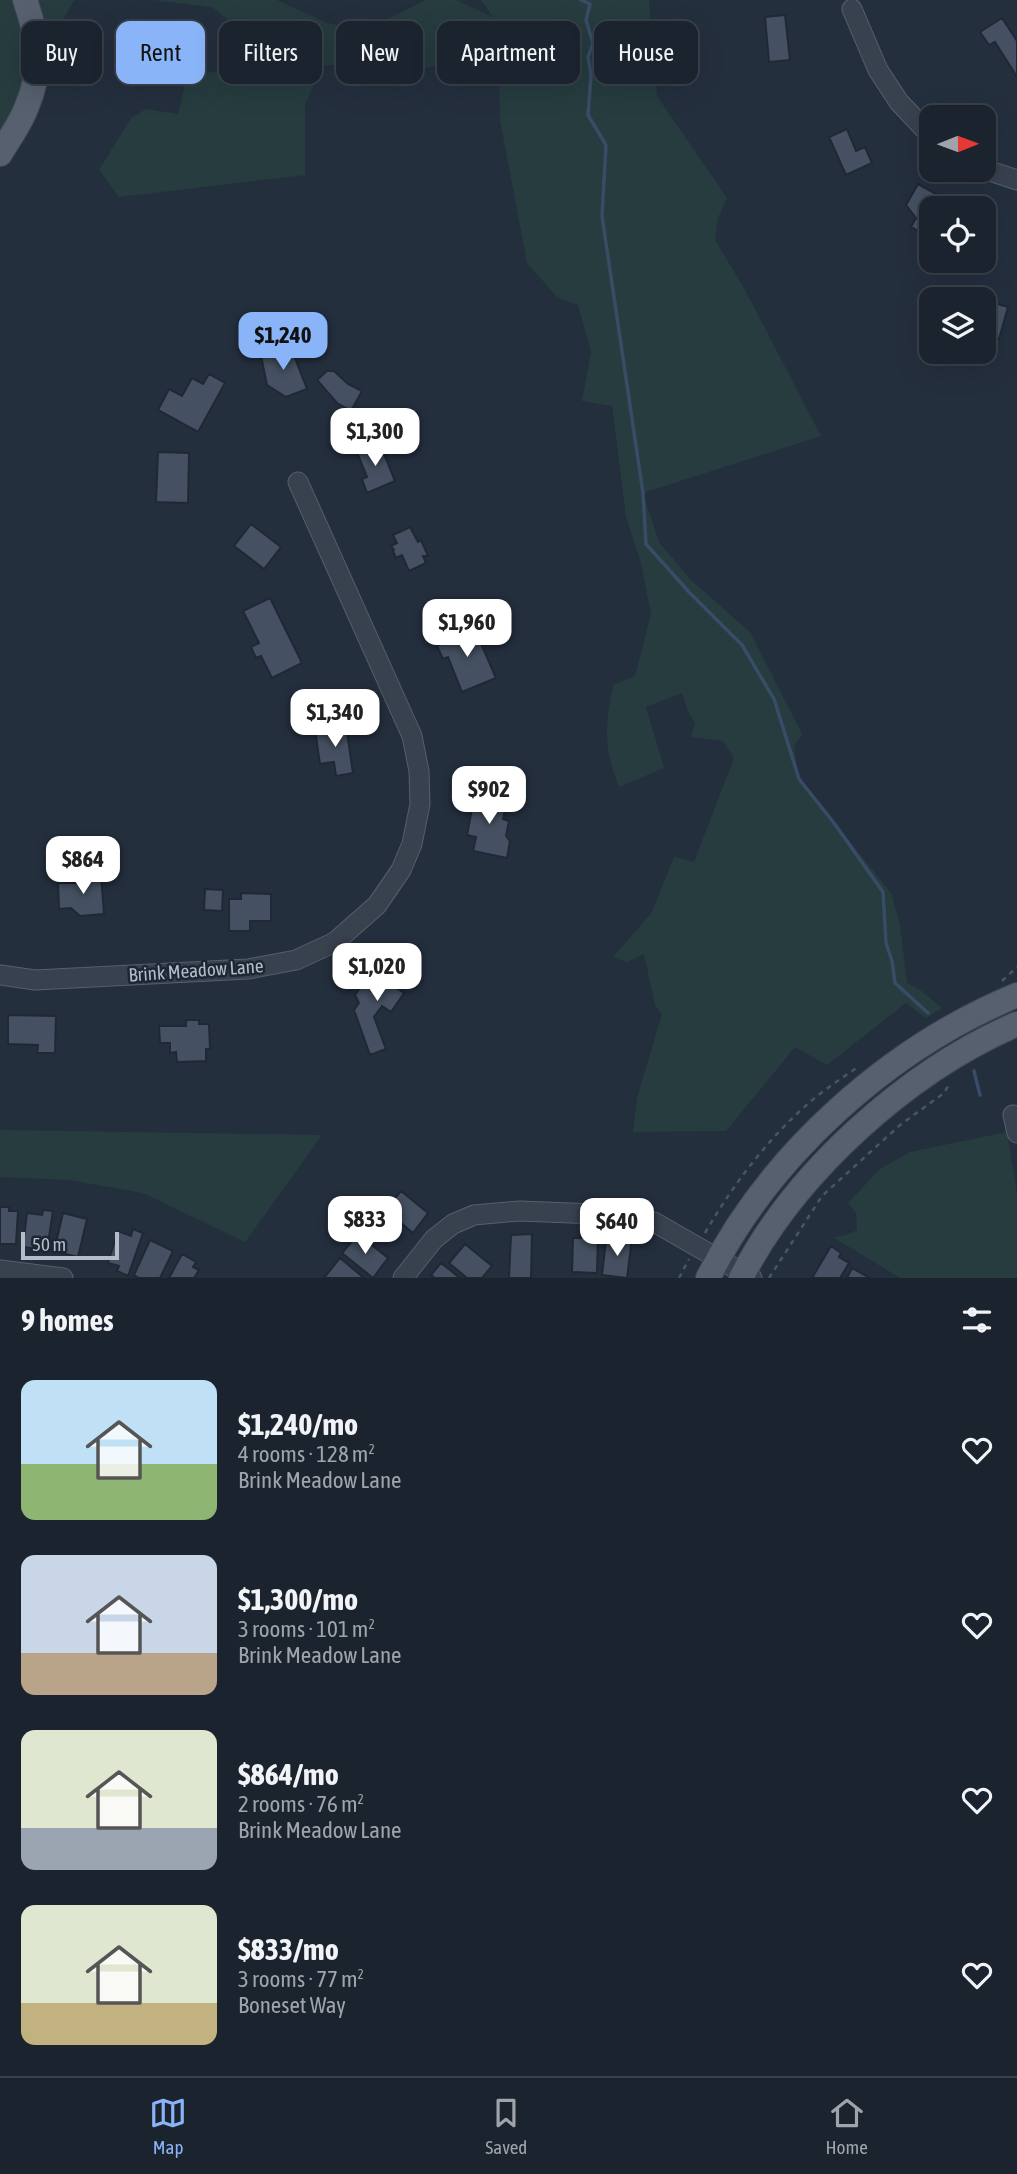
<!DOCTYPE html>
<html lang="en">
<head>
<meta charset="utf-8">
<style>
  body { margin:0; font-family:"Asap Condensed",sans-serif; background:#282f3a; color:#f1f3f6; height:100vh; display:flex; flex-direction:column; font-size:26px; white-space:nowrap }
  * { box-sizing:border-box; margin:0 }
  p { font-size:23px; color:#a0a4aa }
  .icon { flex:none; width:38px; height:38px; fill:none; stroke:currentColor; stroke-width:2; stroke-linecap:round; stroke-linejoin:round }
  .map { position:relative; height:1278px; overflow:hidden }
  .panel { display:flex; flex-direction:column; background:#1b232e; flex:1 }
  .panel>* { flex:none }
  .banner { position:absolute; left:21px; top:21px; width:976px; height:63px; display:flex; gap:14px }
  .needle { width:46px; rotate:89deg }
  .controls { position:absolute; left:919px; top:105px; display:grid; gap:14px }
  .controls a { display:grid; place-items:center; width:77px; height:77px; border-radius:14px; background:#1b232e; box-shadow:0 7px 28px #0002,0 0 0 2px #39404a; font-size:35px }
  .scale { position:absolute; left:21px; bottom:18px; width:98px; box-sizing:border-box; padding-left:7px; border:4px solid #b4bcc9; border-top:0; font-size:19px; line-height:24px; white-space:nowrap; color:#b4bcc9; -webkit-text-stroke:5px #1d2633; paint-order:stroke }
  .price { position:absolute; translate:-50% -60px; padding:0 16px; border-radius:14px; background:#fff; color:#222; font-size:23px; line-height:46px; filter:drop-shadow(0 2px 4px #0008) }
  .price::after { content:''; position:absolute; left:50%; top:42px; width:21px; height:16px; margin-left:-10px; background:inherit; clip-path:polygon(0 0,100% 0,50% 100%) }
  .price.current { background:#8ab4f8; color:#111 }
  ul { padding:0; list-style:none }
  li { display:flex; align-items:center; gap:21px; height:175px; padding:0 21px }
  li span { display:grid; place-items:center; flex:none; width:196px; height:140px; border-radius:14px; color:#555 }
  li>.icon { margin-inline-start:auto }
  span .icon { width:84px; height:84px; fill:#fffc; stroke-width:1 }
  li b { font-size:30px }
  h2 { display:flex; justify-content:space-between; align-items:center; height:84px; padding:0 21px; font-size:30px }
  .chip { padding:0 24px; border-radius:14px; background:#1b232e; box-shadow:0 7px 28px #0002,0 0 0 2px #39404a; font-size:24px; line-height:63px }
  .chip.current { background:#8ab4f8; color:#111 }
  .dock { display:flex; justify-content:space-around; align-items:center; height:98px; border-top:2px solid #39404a; background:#1b232e; font-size:19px; color:#a0a4aa }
  .dock a { display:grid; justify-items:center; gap:4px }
  .dock .current { color:#8ab4f8 }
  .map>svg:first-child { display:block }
  .green { fill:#263c3f }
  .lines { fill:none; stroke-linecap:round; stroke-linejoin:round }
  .stream { stroke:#394c67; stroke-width:3.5 }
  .building { fill:#455162; stroke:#1f2835; stroke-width:2 }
  .minor-casing { stroke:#565f6c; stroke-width:21 }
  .major-casing { stroke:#414a57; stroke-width:26 }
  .path { stroke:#44595c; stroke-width:2.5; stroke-dasharray:5 5; stroke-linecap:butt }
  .minor { stroke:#38414e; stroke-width:19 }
  .major { stroke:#56606e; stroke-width:24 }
  .labels { text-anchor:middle; stroke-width:5; stroke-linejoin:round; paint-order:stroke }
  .street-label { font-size:19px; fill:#b4bcc9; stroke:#1d2633 }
</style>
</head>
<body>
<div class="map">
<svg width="1017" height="1278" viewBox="0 0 1017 1278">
  <rect width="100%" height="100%" fill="#242f3e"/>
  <path class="green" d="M0 0H74L0 138Z
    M152 0H277L327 23 368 29 426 0H456L493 17 481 0H649L657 96 727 198 718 218 715 240 744 288 821 436 643 493 659 542 691 580 750 632 802 734 794 747 799 779 891 893 900 925 907 983 919 989 942 1008 926 1018 906 1003 827 1065 795 1047 726 1131 633 1132 637 1098 662 1014 655 1005 644 954 627 962 613 957 652 912 674 857 694 862 734 758 723 741 691 737 695 723 688 711 682 693 646 707 664 768 619 787C603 744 605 729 613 685L635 676 651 614 641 563 626 517 612 406 582 401 591 352 578 305 557 297 527 263 500 120 499 70 443 65 393 73 366 66 323 65 305 104V175L119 197 99 170 131 118 146 109 178 114 187 76 219 71 241 30 212 7Z
    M0 1130 322 1135 245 1242 143 1193 69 1180 0 1177Z
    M1007 1132 1017 1193V1278H900L833 1237 847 1235 857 1230 856 1213 848 1203 880 1169 910 1152Z"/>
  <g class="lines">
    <path class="stream" d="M581 0 590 4 586 20 593 43 588 57 591 75 588 115 606 145 602 216 643 493 646 544 689 592 742 645 774 699 799 779 834 823 883 892 886 943 892 961 895 983 928 1013
      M974 1071 980 1095"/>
  </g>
  <path class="building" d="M785 15 790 60 769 62 765 17Z
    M1002 18 1017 41V77L995 42 989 45 980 32Z
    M847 129 856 151 865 147 872 163 846 175 829 137Z
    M918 184 960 207 931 208V238L911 227 916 218 906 205Z
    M984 300 1008 307 999 339 985 335 984 339Z
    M276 348 293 353 307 389 286 397 267 385 261 356Z
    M327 371H334L348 384 362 391 351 411 337 403 317 380Z
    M209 374 225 383 198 432 158 410 169 389 182 396 192 378 203 384Z
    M380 444 395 481 367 493 362 479 367 477 356 450 364 449 366 445Z
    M158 452 189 453 188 503 156 502Z
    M251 524 281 547 264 569 234 546Z
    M410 527 418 542 421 540 428 556H423L426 563 409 571 402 555 396 558 393 551 394 550 391 546 397 543 393 535Z
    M270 598 302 663 272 678 261 656 256 658 251 647 259 643 243 611Z
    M473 625 496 678 462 692 448 657 443 659 437 646 447 641V636Z
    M346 726 353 773 336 776 334 762 320 764 315 730Z
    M475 793 507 800 503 819 509 821 506 836 510 841 507 858 473 851 476 837 467 835Z
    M101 875 104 914 80 916 71 908 59 909 58 883H77L84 876Z
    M205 889 223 890 222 911 204 910Z
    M241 893 271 894V921H250V931H229V899H241Z
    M390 960 406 971 395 987 404 993 391 1012 382 1006 374 1017 386 1049 370 1055 354 1010 359 1003 355 995 374 968 382 973Z
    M8 1015 56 1016 55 1053H37L38 1045 8 1044Z
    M186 1020H199V1024H209L210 1049H206V1061L177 1062 176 1052 170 1053V1043H160L159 1026H186Z
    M401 1191 428 1213 413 1233 385 1210Z
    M0 1207H9V1211H18L16 1244H0Z
    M43 1210 53 1211 47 1250 23 1247 27 1213 42 1215Z
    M63 1213 87 1219 78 1257 54 1251Z
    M133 1229 143 1233 128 1276 117 1271 119 1266 108 1263 118 1231 131 1236Z
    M584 1232 598 1233 597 1273 572 1272 573 1238H584Z
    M358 1234 388 1258 373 1278 342 1253Z
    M532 1234 531 1278H509L511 1235Z
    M618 1236 632 1238 627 1278 602 1275 606 1241 617 1242Z
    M150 1240 173 1251 160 1278H139L134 1275Z
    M465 1244 492 1266 482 1278H467L449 1263Z
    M831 1246 841 1253 839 1257 849 1263 840 1278H812Z
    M182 1254 196 1262 193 1267 199 1270 194 1278H169Z
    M340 1258 364 1278H324Z
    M441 1263 460 1278H435L431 1275Z
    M852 1268 870 1278H847Z"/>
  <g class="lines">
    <g class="minor-casing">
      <path id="minor" d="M852 9 878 70 899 102 931 136
        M984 169 1017 180
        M0 975 35 980 248 969 296 960 335 942 377 905 401 870 412 844 420 804 419 771 412 736 298 482
        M1013 1115 1017 1133
        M0 1270 63 1278
        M403 1278 434 1239 453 1224 474 1215 519 1211 622 1215 654 1222 752 1278"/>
    </g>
    <g class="major-casing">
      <path id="major" d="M0 154C9 139 21 123 27 106 43 69 38 37 25 0
        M708 1278C770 1154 889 1048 1017 995
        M741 1278C795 1172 908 1071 1017 1024"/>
    </g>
    <path class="path" d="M1002 981 1017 967
      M705 1233C732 1186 769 1137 810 1102 825 1089 842 1078 858 1067
      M679 1278 689 1259
      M769 1278 822 1196 900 1125 944 1093 950 1083"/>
    <use href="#minor" class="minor"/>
    <use href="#major" class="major"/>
  </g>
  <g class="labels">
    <g class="street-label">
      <text transform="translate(196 970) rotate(-4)" y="7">Brink Meadow Lane</text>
    </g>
  </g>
</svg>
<div class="controls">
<a><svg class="needle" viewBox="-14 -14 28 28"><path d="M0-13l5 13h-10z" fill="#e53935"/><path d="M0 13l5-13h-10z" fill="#a0a4aa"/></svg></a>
<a><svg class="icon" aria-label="locate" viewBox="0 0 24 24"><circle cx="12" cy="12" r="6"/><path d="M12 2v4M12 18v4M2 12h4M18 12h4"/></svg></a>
<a><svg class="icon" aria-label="layers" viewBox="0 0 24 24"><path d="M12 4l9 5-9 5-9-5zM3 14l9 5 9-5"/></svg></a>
</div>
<div class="scale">50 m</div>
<b class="price current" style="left:283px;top:372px">$1,240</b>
<b class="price" style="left:375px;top:468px">$1,300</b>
<b class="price" style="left:467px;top:659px">$1,960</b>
<b class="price" style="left:335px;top:749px">$1,340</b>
<b class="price" style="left:489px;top:826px">$902</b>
<b class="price" style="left:83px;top:896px">$864</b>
<b class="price" style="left:377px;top:1003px">$1,020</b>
<b class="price" style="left:365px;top:1256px">$833</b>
<b class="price" style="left:617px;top:1258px">$640</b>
<div class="banner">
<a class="chip">Buy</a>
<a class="chip current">Rent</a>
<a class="chip">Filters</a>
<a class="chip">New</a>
<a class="chip">Apartment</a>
<a class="chip">House</a>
</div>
</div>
<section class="panel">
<h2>9 homes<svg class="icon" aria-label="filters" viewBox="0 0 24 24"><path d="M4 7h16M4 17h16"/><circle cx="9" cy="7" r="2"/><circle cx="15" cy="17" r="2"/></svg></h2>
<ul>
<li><span style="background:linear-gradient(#bfe0f5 60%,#8fb573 0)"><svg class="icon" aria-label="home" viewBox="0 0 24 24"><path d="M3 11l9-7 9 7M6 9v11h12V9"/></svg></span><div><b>$1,240/mo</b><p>4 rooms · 128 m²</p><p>Brink Meadow Lane</p></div><svg class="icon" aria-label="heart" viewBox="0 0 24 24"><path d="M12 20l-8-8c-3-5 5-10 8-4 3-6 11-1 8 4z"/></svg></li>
<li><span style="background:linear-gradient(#c9d6e8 70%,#b9a48a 0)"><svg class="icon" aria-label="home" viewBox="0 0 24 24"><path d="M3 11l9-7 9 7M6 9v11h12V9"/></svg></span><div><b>$1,300/mo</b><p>3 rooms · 101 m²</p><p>Brink Meadow Lane</p></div><svg class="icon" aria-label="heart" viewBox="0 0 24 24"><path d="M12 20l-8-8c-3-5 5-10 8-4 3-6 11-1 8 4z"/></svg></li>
<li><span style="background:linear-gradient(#dfe7d0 70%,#9aa5b1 0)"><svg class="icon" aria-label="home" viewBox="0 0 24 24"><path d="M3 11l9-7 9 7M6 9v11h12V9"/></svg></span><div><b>$864/mo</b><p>2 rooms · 76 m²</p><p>Brink Meadow Lane</p></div><svg class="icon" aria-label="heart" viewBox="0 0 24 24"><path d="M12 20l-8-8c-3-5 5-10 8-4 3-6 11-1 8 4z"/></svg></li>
<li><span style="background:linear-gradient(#dfe7d0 70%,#c2b280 0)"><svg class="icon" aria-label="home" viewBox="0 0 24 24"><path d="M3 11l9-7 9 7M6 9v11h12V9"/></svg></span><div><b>$833/mo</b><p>3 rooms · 77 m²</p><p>Boneset Way</p></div><svg class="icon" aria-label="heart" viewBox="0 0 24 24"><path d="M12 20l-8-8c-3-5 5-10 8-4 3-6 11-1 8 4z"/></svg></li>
</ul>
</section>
<nav class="dock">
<a class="current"><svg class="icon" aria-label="map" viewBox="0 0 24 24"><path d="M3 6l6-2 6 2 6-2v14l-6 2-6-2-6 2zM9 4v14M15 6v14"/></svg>Map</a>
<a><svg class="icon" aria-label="saved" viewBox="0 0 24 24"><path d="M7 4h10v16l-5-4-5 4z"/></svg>Saved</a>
<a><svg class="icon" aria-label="home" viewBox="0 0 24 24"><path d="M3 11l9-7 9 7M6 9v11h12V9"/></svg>Home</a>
</nav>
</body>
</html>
